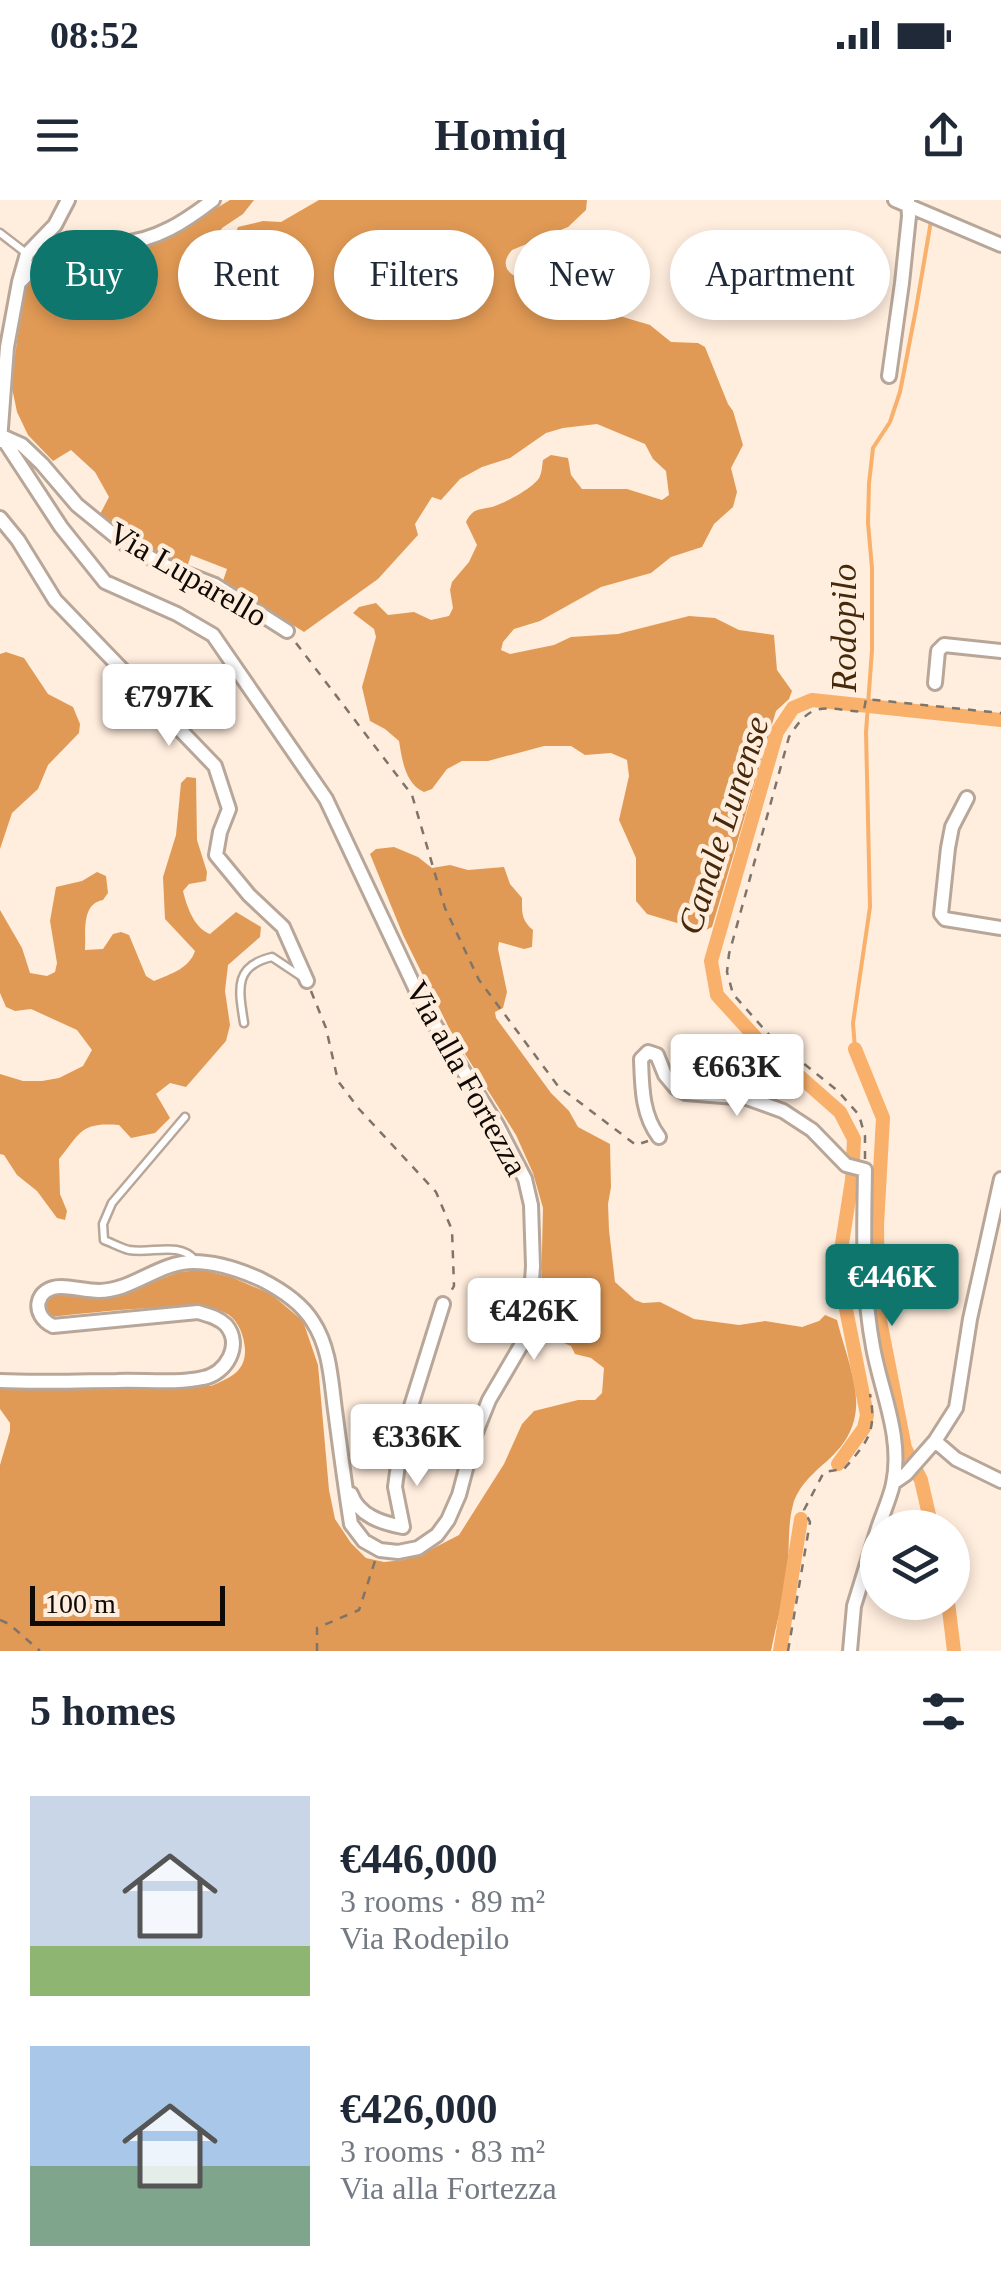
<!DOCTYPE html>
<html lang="en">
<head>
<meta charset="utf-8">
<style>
  body { margin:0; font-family:"Times New Roman",serif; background:#f2f2f3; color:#1f2937; height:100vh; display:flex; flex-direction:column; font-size:38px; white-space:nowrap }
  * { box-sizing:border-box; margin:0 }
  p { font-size:32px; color:#747a83 }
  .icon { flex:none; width:55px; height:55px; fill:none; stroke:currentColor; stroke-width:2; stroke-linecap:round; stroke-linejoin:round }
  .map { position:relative; height:1451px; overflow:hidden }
  .drawer { display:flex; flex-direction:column; background:#fff; flex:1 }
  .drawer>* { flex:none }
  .banner { position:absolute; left:30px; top:30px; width:942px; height:90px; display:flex; gap:20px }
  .tools { position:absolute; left:860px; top:1310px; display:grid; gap:20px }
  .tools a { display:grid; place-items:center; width:110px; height:110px; border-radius:50%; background:#fff; box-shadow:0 5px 15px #0003; font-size:50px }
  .scale { position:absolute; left:30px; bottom:25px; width:195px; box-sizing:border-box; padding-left:10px; border:5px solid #100a06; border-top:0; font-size:28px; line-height:35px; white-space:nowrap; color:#100a06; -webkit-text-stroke:8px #ffeddd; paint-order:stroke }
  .price { position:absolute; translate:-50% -85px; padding:0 22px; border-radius:10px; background:#fff; color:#222; font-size:32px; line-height:65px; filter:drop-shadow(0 2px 5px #0008) }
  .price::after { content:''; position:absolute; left:50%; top:60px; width:30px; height:22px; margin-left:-15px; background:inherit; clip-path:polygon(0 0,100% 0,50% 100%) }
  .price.selected { background:#0f766e; color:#fff }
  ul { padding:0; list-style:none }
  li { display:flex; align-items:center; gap:30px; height:250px; padding:0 30px }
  li span { display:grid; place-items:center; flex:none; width:280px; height:200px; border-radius:0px; color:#555 }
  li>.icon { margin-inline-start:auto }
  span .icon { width:120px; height:120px; fill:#fffc; stroke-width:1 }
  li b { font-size:42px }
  h2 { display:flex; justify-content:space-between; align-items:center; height:120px; padding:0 30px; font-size:42px }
  .tag { padding:0 35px; border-radius:45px; background:#fff; box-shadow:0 5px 15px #0003; font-size:35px; line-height:90px }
  .tag.selected { background:#0f766e; color:#fff }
  .status { display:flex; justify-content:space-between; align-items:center; height:70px; padding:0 50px; background:#fff; direction:ltr }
  .status svg { height:28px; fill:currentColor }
  header { display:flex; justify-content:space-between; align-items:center; height:130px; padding:0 30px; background:#fff; font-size:45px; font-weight:600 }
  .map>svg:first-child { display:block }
  .forest { fill:#e19a55 }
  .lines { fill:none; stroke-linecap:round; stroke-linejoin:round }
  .stream { stroke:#f9b06b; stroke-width:4 }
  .canal { stroke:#f9b06b; stroke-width:14 }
  .lane-casing { stroke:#b8a799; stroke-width:11 }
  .street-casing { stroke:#b8a799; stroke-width:18 }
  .path { stroke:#7f746a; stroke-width:2.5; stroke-dasharray:8 8; stroke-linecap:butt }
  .lane { stroke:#fff; stroke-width:6 }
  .street { stroke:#fff; stroke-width:12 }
  .labels { text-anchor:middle; stroke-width:9; stroke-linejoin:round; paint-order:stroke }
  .street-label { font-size:32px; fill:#100a06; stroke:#ffeddd }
  .water-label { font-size:35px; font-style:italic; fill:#46290b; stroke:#ffeddd }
</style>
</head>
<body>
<div class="status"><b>08:52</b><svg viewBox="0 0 49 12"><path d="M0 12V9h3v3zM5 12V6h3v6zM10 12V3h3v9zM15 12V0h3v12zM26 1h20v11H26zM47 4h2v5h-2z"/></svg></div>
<header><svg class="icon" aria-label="menu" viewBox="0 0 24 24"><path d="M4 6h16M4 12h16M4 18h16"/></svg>Homiq<svg class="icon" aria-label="share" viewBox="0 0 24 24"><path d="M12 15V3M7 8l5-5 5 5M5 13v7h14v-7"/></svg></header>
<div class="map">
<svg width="1001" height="1451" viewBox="0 0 1001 1451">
  <rect width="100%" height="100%" fill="#ffeddd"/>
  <path class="forest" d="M230 0H254L243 14 222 28 210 51 218 55 231 44 238 27 263 21 281 22 319 0H587L586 10 568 27 512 50C502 61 504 71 517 77L547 61 565 64 592 58 601 60 607 66 608 84H583L585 93 623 117 650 125 671 142 698 143 705 147 728 204 733 211 743 245 731 268 737 292 733 307 714 324 702 347 671 357 651 373 601 387 540 421 514 429 503 442 501 450 510 454 554 445 571 437 618 434 689 416 715 418 739 430 774 435 777 470 792 491 789 499 776 511 712 727 704 731 647 714 636 701V658L619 620 629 576 627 560 611 553 585 555 571 546H544L488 561H462L447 569 432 589 424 592C405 584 402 559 399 541L385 529 370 521 362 487 376 437 374 429 353 413 359 407 376 403 388 415 414 412 431 420 449 416 453 408 450 390 452 382 469 362 477 345 466 322C473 308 479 310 492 307 503 304 536 287 540 276 542 271 542 266 543 260L551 255 568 258 571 275 582 289H627L662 300 669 295 666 271 653 259 645 244 597 224 563 228 546 233 510 258 482 267 460 279 441 300 432 297 415 324 418 335 378 379 304 432 223 381 227 369 191 355 187 367 125 340 98 318 109 297 95 272 71 250 53 261 28 235 17 212 11 183 25 86 60 54 165 39Z
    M6 452 24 458 48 494 73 507 80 524 79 533 48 565 38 589 12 613 0 649V454Z
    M187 577 196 578 197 640 207 672 206 681 189 684 183 691C187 707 194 728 210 734L236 712 261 727 260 737 228 765 225 791 230 825 226 841 186 887 170 883 156 894 170 918 155 933 131 938 119 925C81 922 81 932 59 959L60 994 67 1011 65 1020 57 1018 37 991 17 975 4 955 0 954V874L23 881H42L59 878 83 866 92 850 77 830 31 809 15 811 6 807 0 793V710L22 748 30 773 47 776 55 772 57 763 50 721 56 687 82 681 97 672 106 676 108 693 103 700C81 704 86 732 85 750L103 749 113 734 121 732 129 735 146 776 154 781C170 774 189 769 195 751L165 719 163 677 176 635 181 583Z
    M394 647 418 657 432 668 450 665 468 670 504 667 510 684 522 698C522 712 521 720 533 730L532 747 524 749 499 742 498 749 507 792 503 808 495 812 496 818 551 893 569 911 578 927 610 944 611 987 608 1004 609 1030 615 1082 635 1100 643 1103 660 1102 694 1119 739 1125 765 1121 802 1127 819 1121 825 1115 837 1120C851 1176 877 1218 826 1262 813 1273 797 1288 793 1305 787 1327 790 1352 787 1375 783 1400 776 1426 771 1451H0V1265L10 1231V1223L0 1209V1187L211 1186C229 1178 246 1172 245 1149 244 1136 239 1122 229 1115 206 1098 83 1114 49 1117L44 1108 45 1101 54 1093 85 1098 121 1094 179 1072 202 1070 231 1077 271 1094 303 1121 318 1165 329 1290 335 1319 351 1343 366 1358 384 1362 403 1360 428 1351 459 1335 504 1264 522 1224 534 1211 578 1200H595L602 1193 604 1168 591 1158 575 1154 571 1146 540 1133 543 1008 533 973 516 935 450 830 403 735 370 654 376 649Z"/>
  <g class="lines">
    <path class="stream" d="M855 849 853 823 870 707 866 532 872 450V368L868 323 869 283 873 248 890 222 900 192 916 109 931 21"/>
    <path class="canal" d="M855 849 883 918 877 1025 878 1110 905 1248 921 1280 932 1328
      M838 1264 864 1228 867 1215 838 1069 852 980 854 939 840 912 756 838 717 795 711 761 777 532 793 508 812 500 1001 520
      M948 1402 954 1451
      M780 1451 801 1319"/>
    <g class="lane-casing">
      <path id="lane" d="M0 33 26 53
        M244 823C239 790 233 766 272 757L302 777
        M185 917 112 1003 103 1024 104 1040C112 1043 121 1048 129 1050 152 1054 179 1041 195 1060"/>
    </g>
    <g class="street-casing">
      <path id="street" d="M895 0 1001 45
        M21 81C32 70 43 56 57 49 76 40 99 43 120 43 156 41 186 21 213 0
        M889 176 902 83 909 16 908 0
        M4 237 22 245 42 264 77 305 125 344 166 366 215 385 287 431
        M0 241 7 147 19 82 27 54 55 25 68 0
        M0 318 18 340 55 400 215 566 229 609 220 632 216 655 249 695 283 727 307 781
        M935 483 938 451 944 445 1001 451
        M967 598 952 627 948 648 941 714 945 719 1001 728
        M659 937C642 915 642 887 641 859L648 852 657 855 665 875 675 887 686 893 747 898 783 911 812 930 846 965 865 970C864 1029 862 1089 873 1147 881 1192 903 1237 893 1284 890 1298 883 1313 878 1328
        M0 1181C39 1183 78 1181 117 1181 145 1180 175 1184 203 1178 226 1174 243 1145 226 1125 218 1117 208 1115 198 1112L53 1126C30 1115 35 1087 61 1087 73 1087 86 1091 99 1091 132 1091 159 1062 193 1062 215 1062 240 1070 260 1079 280 1089 301 1102 313 1122 330 1148 331 1180 335 1210 340 1248 345 1286 351 1324L364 1341 380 1350 398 1352 418 1348 437 1335 448 1320 459 1295 475 1235 489 1200 523 1142 529 1127 533 1066 531 1005 525 979 497 925 425 809 326 599 213 435 177 414 105 382 61 327 2 237
        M935 1241 956 1259 1001 1281
        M893 1283 906 1274 935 1241 956 1208 970 1119 1001 979
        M351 1294C359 1316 382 1323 403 1327L395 1287 402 1235 443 1104
        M850 1451 854 1406 878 1328"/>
    </g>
    <path class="path" d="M296 443 412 595 445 708 479 780 558 886 636 945 648 941
      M311 791 326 828 338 881 359 909 436 992 452 1030 454 1086 450 1093
      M865 959V936L859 915 838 891 772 838 733 794 727 772 729 754 789 537C812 500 822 508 862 512L864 510 866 499 1001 513
      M851 1060 849 1073 852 1087
      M0 1420 9 1424 40 1451
      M317 1451V1428L359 1410 375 1361
      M788 1451 810 1322 804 1310 824 1272 844 1269C868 1241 877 1232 870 1194"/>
    <use href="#lane" class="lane"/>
    <use href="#street" class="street"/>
  </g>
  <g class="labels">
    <g class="street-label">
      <text transform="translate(188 374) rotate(30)" y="11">Via Luparello</text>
      <text transform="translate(467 878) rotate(61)" y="11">Via alla Fortezza</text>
    </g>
    <g class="water-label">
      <text transform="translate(844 428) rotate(-90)" y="12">Rodopilo</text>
      <text transform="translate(723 625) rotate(-72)" y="12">Canale Lunense</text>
    </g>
  </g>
</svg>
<div class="tools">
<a><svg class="icon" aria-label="layers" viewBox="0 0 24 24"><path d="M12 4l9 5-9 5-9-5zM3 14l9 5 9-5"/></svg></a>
</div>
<div class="scale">100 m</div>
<b class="price" style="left:169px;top:549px">€797K</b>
<b class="price" style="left:737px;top:919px">€663K</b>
<b class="price selected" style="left:892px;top:1129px">€446K</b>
<b class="price" style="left:534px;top:1163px">€426K</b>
<b class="price" style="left:417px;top:1289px">€336K</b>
<div class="banner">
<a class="tag selected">Buy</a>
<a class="tag">Rent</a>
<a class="tag">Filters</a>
<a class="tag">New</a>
<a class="tag">Apartment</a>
</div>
</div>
<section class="drawer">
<h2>5 homes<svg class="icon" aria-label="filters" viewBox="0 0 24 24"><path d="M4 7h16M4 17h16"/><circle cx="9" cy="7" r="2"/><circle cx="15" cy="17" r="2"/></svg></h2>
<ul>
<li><span style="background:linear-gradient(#c9d6e8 75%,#8fb573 0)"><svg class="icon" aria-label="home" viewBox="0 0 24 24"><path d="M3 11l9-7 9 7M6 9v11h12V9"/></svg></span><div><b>€446,000</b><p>3 rooms · 89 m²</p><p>Via Rodepilo</p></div></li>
<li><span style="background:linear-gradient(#a9c7e8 60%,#7fa58c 0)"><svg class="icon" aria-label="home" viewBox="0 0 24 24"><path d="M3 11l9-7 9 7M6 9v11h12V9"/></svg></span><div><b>€426,000</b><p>3 rooms · 83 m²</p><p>Via alla Fortezza</p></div></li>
</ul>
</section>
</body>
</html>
